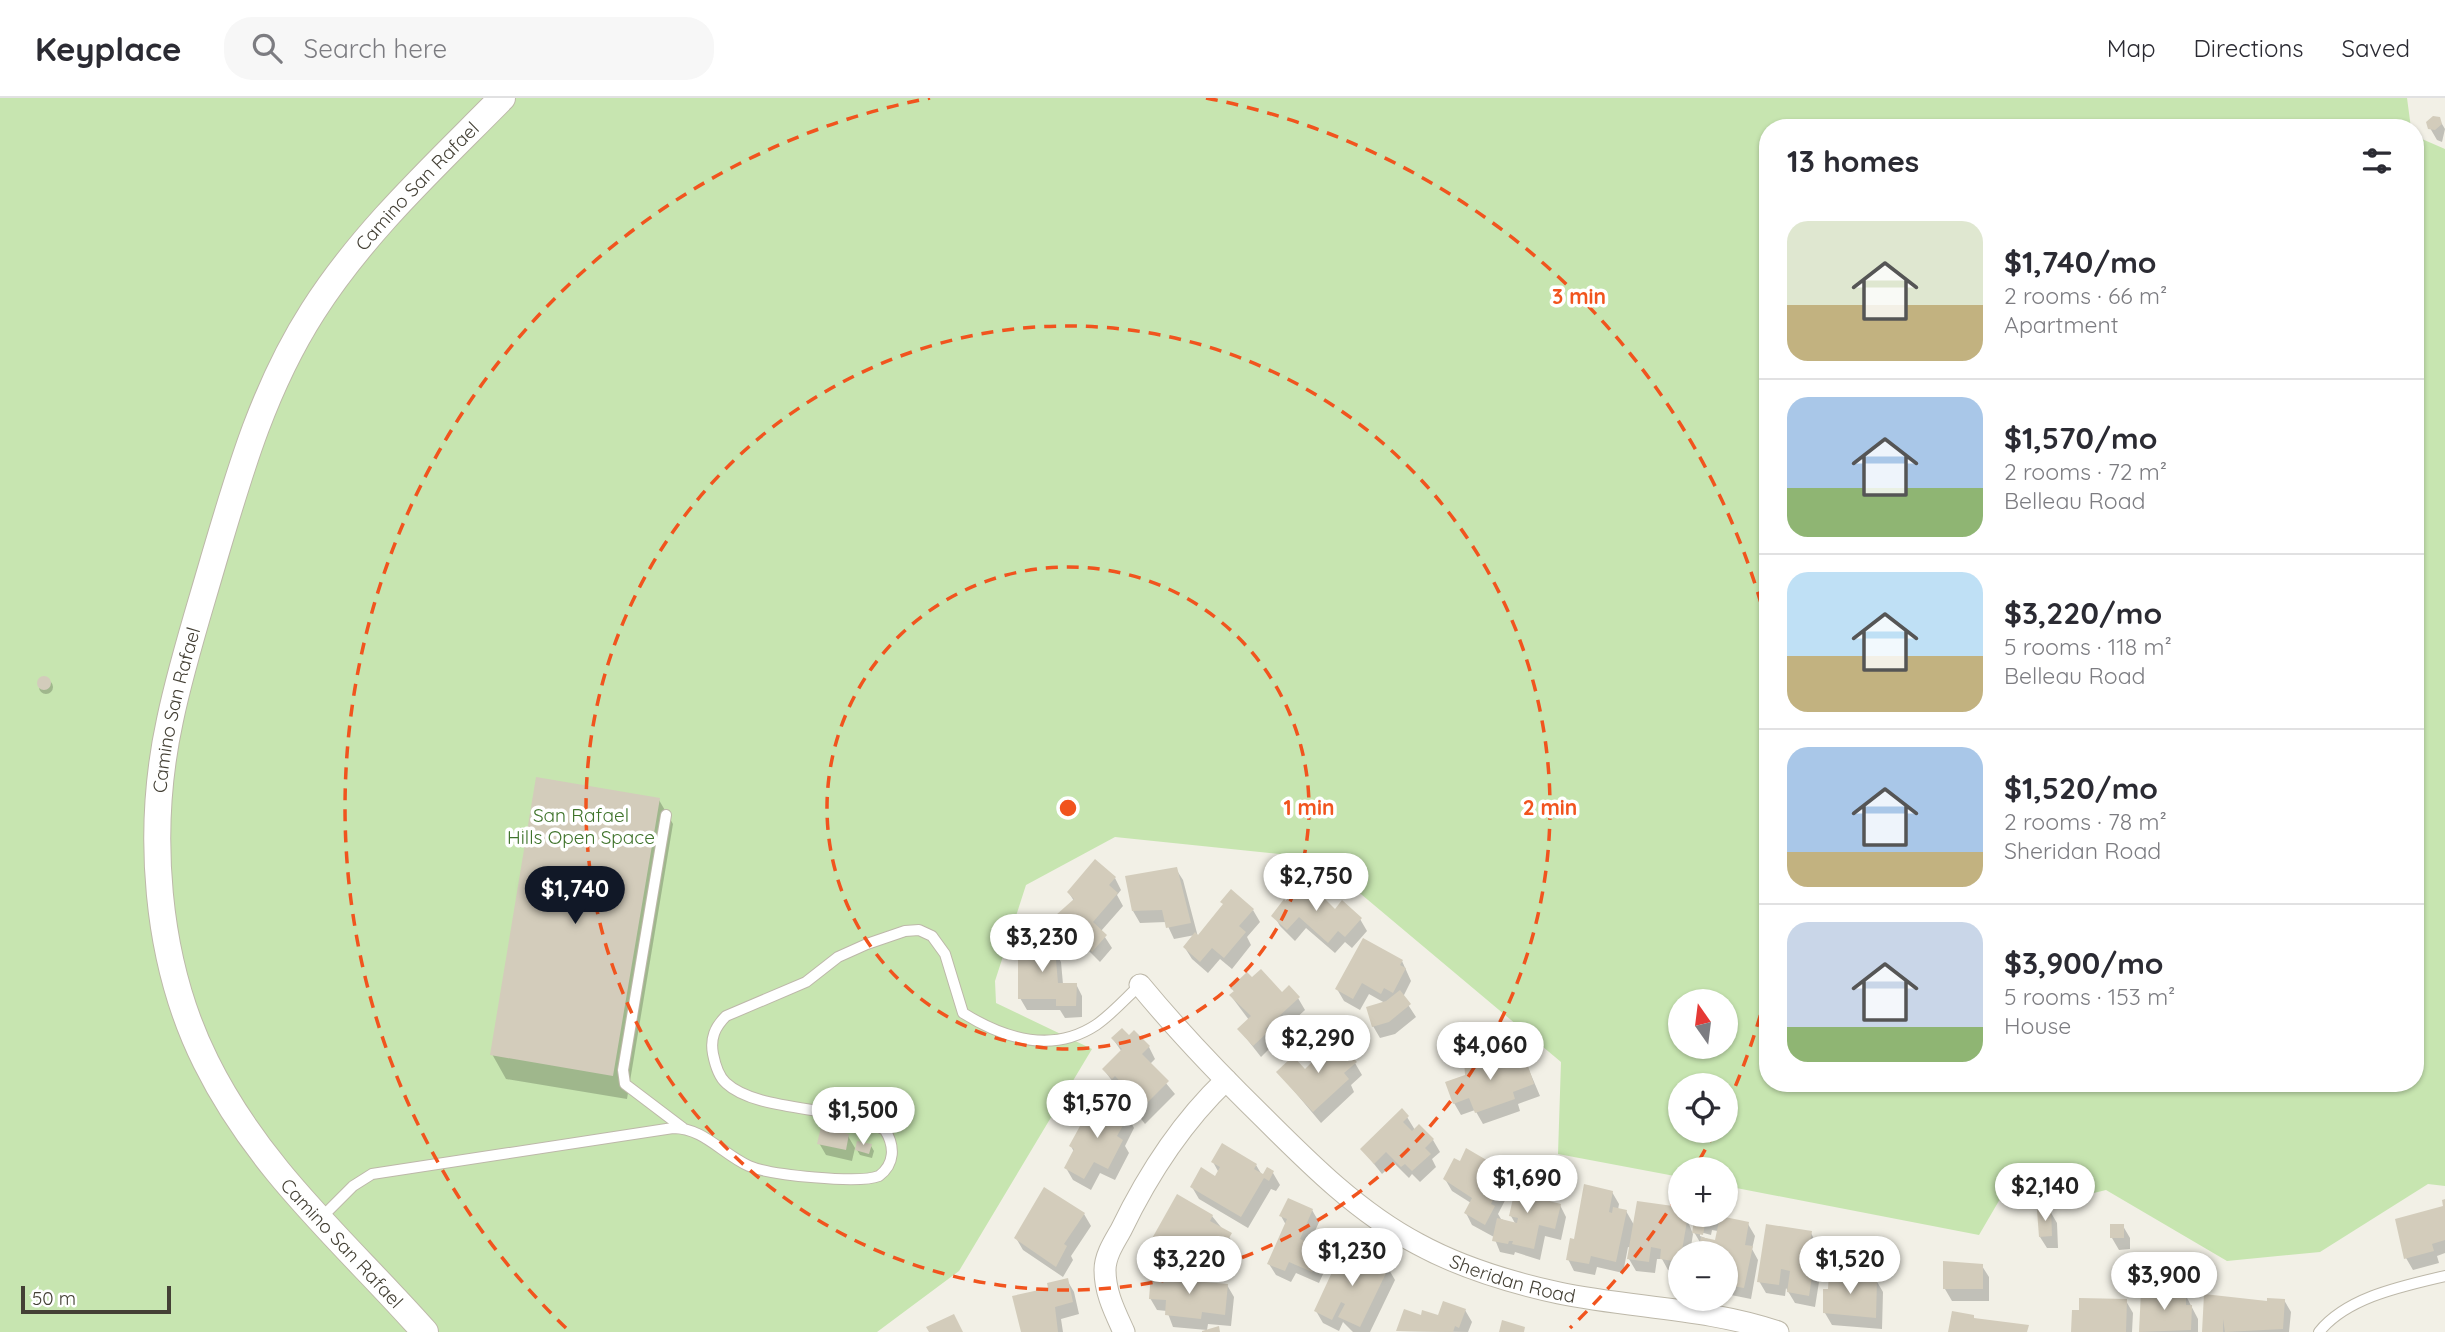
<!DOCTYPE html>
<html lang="en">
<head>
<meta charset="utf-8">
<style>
  body { margin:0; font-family:Quicksand,sans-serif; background:#f7f7f7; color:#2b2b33; height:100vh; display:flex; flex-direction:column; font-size:26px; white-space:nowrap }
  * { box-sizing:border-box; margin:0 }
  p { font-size:23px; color:#7c7c81 }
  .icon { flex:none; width:38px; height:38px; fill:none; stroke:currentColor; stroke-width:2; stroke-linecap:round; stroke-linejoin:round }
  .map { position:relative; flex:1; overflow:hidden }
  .sheet { position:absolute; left:1759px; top:21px; width:665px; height:973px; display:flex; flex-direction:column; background:#fff; border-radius:28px; box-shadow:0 2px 5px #0004 }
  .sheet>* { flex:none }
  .needle { width:46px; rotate:346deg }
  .controls { position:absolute; left:1668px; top:891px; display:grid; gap:14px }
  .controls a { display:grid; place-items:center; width:70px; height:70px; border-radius:50%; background:#fff; box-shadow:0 2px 5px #0004; font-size:35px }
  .scale { position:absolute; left:21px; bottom:18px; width:150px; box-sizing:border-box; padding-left:7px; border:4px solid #444035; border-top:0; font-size:19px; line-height:24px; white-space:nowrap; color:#444035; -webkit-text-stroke:5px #fff; paint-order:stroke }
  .price { position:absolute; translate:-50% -60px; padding:0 16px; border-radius:24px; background:#fff; color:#222; font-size:23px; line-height:46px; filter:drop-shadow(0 2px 4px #0008) }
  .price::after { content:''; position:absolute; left:50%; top:42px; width:21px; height:16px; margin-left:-10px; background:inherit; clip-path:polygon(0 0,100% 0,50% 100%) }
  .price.selected { background:#111827; color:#fff }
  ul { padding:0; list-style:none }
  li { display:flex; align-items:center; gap:21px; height:175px; padding:0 28px }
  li+li { border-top:2px solid #e1e1e2 }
  li span { display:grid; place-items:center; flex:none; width:196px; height:140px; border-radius:21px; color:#555 }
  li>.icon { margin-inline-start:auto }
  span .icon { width:84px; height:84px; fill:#fffc; stroke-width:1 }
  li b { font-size:30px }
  h2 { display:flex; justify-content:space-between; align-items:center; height:84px; padding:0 28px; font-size:30px }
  header { display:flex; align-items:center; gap:42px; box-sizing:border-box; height:98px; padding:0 35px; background:#fff; border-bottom:2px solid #e1e1e2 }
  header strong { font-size:33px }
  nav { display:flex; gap:38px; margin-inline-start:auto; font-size:24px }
  .search { width:490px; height:63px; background:#f7f7f7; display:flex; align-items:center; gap:18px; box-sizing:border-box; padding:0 24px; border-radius:28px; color:#7c7c81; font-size:26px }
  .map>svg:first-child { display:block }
  .green { fill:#c7e5b0; fill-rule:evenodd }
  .shadow { fill:#0003; fill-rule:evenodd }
  .building { fill:#d3ccbb }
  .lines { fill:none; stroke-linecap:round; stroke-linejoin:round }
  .service-casing { stroke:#bdb8a9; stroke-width:12 }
  .minor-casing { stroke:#bdb8a9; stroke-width:23 }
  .tertiary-casing { stroke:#bdb8a9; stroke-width:28 }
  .service { stroke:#fff; stroke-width:10 }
  .minor { stroke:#fff; stroke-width:21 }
  .tertiary { stroke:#fff; stroke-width:26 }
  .ring { fill:none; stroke:#f1541e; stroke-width:3.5; stroke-dasharray:12 9 }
  .labels { text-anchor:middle; stroke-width:7; stroke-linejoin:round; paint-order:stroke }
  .street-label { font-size:19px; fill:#444035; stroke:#fff }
  .park-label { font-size:19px; fill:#3f732b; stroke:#fff }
  .centre { fill:#f1541e; stroke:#fff; stroke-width:3.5 }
  .ring-label { font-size:21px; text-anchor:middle; font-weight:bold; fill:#f1541e; stroke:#fff; stroke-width:7; stroke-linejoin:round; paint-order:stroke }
</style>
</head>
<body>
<header>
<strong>Keyplace</strong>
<div class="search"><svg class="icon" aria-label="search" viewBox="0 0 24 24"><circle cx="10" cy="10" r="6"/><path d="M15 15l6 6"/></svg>Search here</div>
<nav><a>Map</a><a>Directions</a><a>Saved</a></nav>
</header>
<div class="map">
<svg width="2445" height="1234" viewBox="0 0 2445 1234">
  <rect width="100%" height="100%" fill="#f2f0e6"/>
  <path class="green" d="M0 0H2407L2411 30H1768V985H2415V38L2445 51V1088L2428 1086 2320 1154 2227 1163 2106 1092 2065 1102 2000 1101 1979 1137 1726 1088V1071H1680V1079L1558 1056 1561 964 1318 760 1115 739 1026 787 995 883 996 905 1092 951 959 1173 877 1234H0ZM1680 903H1726V948H1680ZM1680 987H1726V1032H1680Z"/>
  <path class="shadow" d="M2439 21 2445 31 2442 44 2437 42 2430 30Z
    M39 589a7 7 0 1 1 14 0a7 7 0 1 1-14 0Z
    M659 702 673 726 627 1001 506 981 492 956Z
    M1176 771 1183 782 1198 839 1253 812 1260 824 1247 839 1251 847 1232 871 1220 861 1208 875 1192 861 1185 850 1195 837 1174 841 1166 824 1140 825 1133 813Z
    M1115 780 1121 792 1117 797 1123 808 1101 833 1112 850 1100 864 1065 829 1058 818 1074 803 1069 795Z
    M1305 783 1335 813 1360 821 1367 833 1352 850 1345 844 1335 855 1306 830 1295 843 1280 828 1273 816Z
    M1048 842 1061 864 1063 886H1076L1082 898V919L1065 920 1060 912H1027L1020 900Z
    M1402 863 1411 883 1403 899 1416 919 1395 936 1380 940 1373 928 1385 905 1369 896 1360 912 1344 903 1337 891Z
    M1232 890 1298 900 1305 912 1271 943 1273 947 1261 959 1239 931 1249 922 1231 898 1235 895Z
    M1128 939 1149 949 1155 961 1150 966 1175 996 1145 1026 1126 1001 1130 997 1122 989 1119 992 1104 972 1122 954 1113 941Z
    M1488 955 1496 971 1523 958 1540 998 1518 1006 1520 1013 1483 1026 1475 1012 1461 1017 1454 1005 1467 978Z
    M1355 965 1362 977 1351 987 1354 994 1321 1025 1278 974H1305Z
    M1128 1018 1134 1030 1125 1048 1129 1055 1115 1082 1100 1075 1091 1092 1073 1082 1066 1070 1074 1054 1071 1048 1094 1026Z
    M1407 1019 1415 1032 1433 1042 1440 1054 1432 1061 1436 1069 1420 1084 1412 1076 1409 1080 1394 1065 1382 1076 1362 1051Z
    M848 1038 855 1050 852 1063 826 1057 819 1045Z
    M871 1048 874 1053 872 1060 860 1057 857 1052Z
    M1213 1064 1256 1067 1262 1077 1273 1075 1280 1087 1276 1093 1271 1091 1248 1130 1199 1101 1192 1089 1216 1080 1219 1075Z
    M2027 1073 2046 1082 2049 1087 2046 1090 2038 1082 2036 1085Z
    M1506 1075 1513 1087 1498 1116 1501 1121 1516 1127 1511 1118 1520 1099 1539 1080 1546 1092 1544 1096 1551 1105 1560 1107 1566 1119 1561 1142 1545 1138 1540 1162 1515 1154 1514 1157 1500 1154 1494 1139 1472 1127 1466 1115 1471 1105 1452 1093 1445 1081Z
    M1612 1094 1619 1106 1618 1112 1626 1113 1634 1127 1685 1116 1693 1136 1690 1155H1680V1174L1668 1172 1662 1161H1657L1655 1175 1636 1173 1629 1161 1631 1150 1628 1149 1623 1175 1597 1169 1595 1177 1574 1173 1568 1161 1575 1143Z
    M2445 1109V1155L2437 1158 2439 1165 2413 1172 2406 1160Z
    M1312 1112 1319 1124 1309 1147 1321 1153 1328 1165 1319 1185 1296 1175 1291 1184 1276 1177 1269 1166 1286 1127 1281 1118Z
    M2050 1113 2057 1125 2058 1150H2047L2040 1139Z
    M1084 1116 1091 1128 1071 1158 1073 1162 1063 1179 1023 1152 1016 1140Z
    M1697 1116H1718L1721 1120 1748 1126 1755 1138 1752 1151 1758 1162 1751 1201 1726 1196V1155H1699L1701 1146 1694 1134ZM1712 1132 1718 1133 1716 1144 1700 1138V1134L1711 1137Z
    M1212 1118 1237 1149 1223 1173 1187 1149 1177 1166 1158 1156 1152 1144Z
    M2123 1128 2130 1140V1151L2119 1152 2112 1140Z
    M1811 1135 1823 1159 1815 1209 1795 1205 1786 1190 1785 1198 1766 1195 1759 1183Z
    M1859 1153 1868 1171 1853 1179 1846 1167Z
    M1340 1165 1388 1170 1395 1182 1370 1234H1353L1343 1224 1339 1233 1323 1225 1316 1213 1341 1178 1344 1172Z
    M1982 1168 1989 1179V1203H1952L1945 1191Z
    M1845 1176 1848 1181 1876 1182 1883 1194 1882 1231 1832 1227 1825 1215 1830 1193Z
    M1067 1182 1074 1194 1079 1216 1061 1221 1063 1234H1022L1050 1191Z
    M1171 1183 1227 1187 1234 1199 1231 1228 1208 1226 1207 1232 1173 1229 1167 1213 1157 1212 1150 1200Z
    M2143 1195 2185 1196 2198 1221V1234H2140Z
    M2206 1198 2268 1205 2284 1202 2291 1214 2289 1234H2204Z
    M2126 1203 2133 1215 2132 1234H2073Z
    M1465 1212 1472 1224 1468 1234 1398 1233 1405 1213 1422 1219H1439Z"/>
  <path class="building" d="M2433 18 2440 19 2442 26 2435 32 2428 31 2426 24Z
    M37 585a7 7 0 1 1 14 0a7 7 0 1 1-14 0Z
    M536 679 660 700 613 978 490 957Z
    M1095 761 1116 779 1109 787 1118 795 1093 824 1107 837 1092 854 1056 817 1074 801 1067 794Z
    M1177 769 1191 825 1166 830 1162 812 1132 813 1125 778Z
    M1305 781 1335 811 1342 802 1362 820 1345 839 1338 833 1328 845 1299 819 1287 832 1271 818 1284 801 1286 803Z
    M1231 791 1254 811 1239 828 1246 834 1224 860 1212 850 1200 864 1183 849 1195 834 1198 837 1223 806 1220 804Z
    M1018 840H1049V851L1055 850 1058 885H1077L1076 908H1056V901H1018Z
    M1363 840 1403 862 1400 867 1406 870 1393 895 1384 890 1381 896 1362 885 1353 901 1335 891Z
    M1261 871 1282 894 1289 887 1300 899 1265 931 1268 934 1253 948 1237 931 1251 918 1229 897 1234 893 1230 890 1247 874 1252 879Z
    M1400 892 1411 906 1389 924 1372 929 1366 909 1386 903Z
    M1122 930 1129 937 1134 932 1150 948 1142 956 1169 983 1137 1015 1123 1001 1130 994 1115 978 1112 981 1102 971 1122 951 1111 940Z
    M1335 941 1357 964 1344 975 1349 981 1313 1014 1276 974 1293 958 1305 971Z
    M1488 953 1494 969 1524 956 1534 986 1513 994 1515 1001 1475 1015 1469 1000 1453 1006 1445 984 1465 977 1464 962Z
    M1101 1002 1129 1017 1117 1038 1123 1042 1108 1071 1094 1064 1084 1081 1064 1070 1074 1051 1069 1048 1085 1019 1093 1024Z
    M1402 1010 1409 1018 1403 1024 1412 1033 1419 1026 1434 1041 1425 1050 1431 1056 1412 1073 1405 1066 1401 1069 1386 1054 1374 1066 1360 1051Z
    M821 1029 849 1036 846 1052 817 1046Z
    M857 1043 872 1046 869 1056 855 1052Z
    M1222 1045 1257 1066 1254 1071 1263 1076 1267 1069 1274 1073 1269 1083 1264 1080 1241 1119 1190 1089 1201 1069 1215 1078 1220 1069 1211 1064Z
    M1466 1050 1507 1074 1491 1106 1495 1108 1485 1127 1464 1115 1472 1100 1443 1081 1454 1060 1460 1063Z
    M2032 1066 2047 1081 2042 1086 2025 1073Z
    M1524 1075 1540 1078 1536 1092 1547 1095 1545 1102 1561 1106 1555 1131 1539 1127 1534 1151 1512 1146 1513 1143H1509L1508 1146 1492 1143 1497 1120 1517 1125 1518 1120 1509 1118 1514 1096 1519 1097Z
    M1584 1086 1613 1093 1609 1114 1612 1115 1613 1109 1627 1112 1616 1164 1591 1158 1589 1166 1566 1162 1570 1140 1574 1141Z
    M1044 1089 1085 1115 1064 1146 1067 1148 1056 1169 1014 1140Z
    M1177 1096 1213 1117 1210 1123 1232 1135 1216 1162 1180 1138 1170 1156 1150 1144Z
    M1288 1100 1313 1111 1300 1141 1322 1151 1312 1174 1289 1164 1285 1173 1267 1166 1287 1121 1279 1118Z
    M2445 1101V1142L2432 1146 2434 1153 2404 1161 2395 1121 2443 1108 2442 1102Z
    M1637 1103 1680 1109 1681 1122 1687 1123 1680 1164 1660 1161 1661 1151 1651 1149 1649 1164 1627 1161Z
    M2051 1111 2052 1138 2039 1139 2037 1112Z
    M1695 1116H1713L1712 1122 1706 1121 1703 1137 1692 1135Z
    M1720 1118 1749 1124 1745 1147 1753 1148 1744 1190 1726 1187V1155H1697L1701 1139 1715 1142Z
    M1766 1126 1812 1133 1810 1145H1817L1809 1198 1787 1194 1790 1173 1781 1171 1779 1187 1757 1184Z
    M2110 1126H2124V1140H2110Z
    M1853 1139 1863 1159 1845 1168 1835 1147Z
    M1352 1152 1389 1169 1360 1229 1338 1219 1345 1206 1341 1204 1332 1222 1314 1213 1333 1172 1340 1176 1344 1168 1338 1165 1343 1153 1351 1156Z
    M1943 1163 1983 1166V1191H1943Z
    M1829 1174 1846 1175V1180H1877L1876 1220 1823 1215V1191H1828Z
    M1151 1175 1170 1178V1181L1228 1186 1225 1217 1202 1214 1201 1221 1165 1217 1166 1202 1149 1201Z
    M1068 1180 1073 1204 1055 1209 1058 1234H1021L1012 1198 1048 1190 1047 1185Z
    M2141 1193 2186 1195V1207H2192L2191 1232 2139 1234Z
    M2204 1196 2267 1203V1200L2285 1201 2283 1231 2225 1234 2223 1221V1234H2202Z
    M2079 1200 2127 1201 2126 1234H2071L2072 1212H2079Z
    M1443 1203 1466 1211 1459 1230 1455 1228 1453 1234 1396 1233 1404 1211 1421 1217 1422 1212 1438 1217Z
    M1952 1213 1974 1217V1220L2029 1227 2027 1234H1948Z
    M954 1216 963 1234H929L926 1229Z
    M1502 1222 1525 1229 1524 1234H1499Z
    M1219 1228 1220 1234H1202V1233Z"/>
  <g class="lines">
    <g class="service-casing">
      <path id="service" d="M666 717 623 972 625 986 683 1030
        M321 1120 353 1088 372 1076 673 1030C704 1030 722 1056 749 1068 770 1077 859 1086 879 1078 895 1066 895 1048 885 1032 842 1007 758 1015 726 985 718 978 715 966 713 956 710 940 715 929 726 918L806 884 838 859 867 846 905 833 919 832 932 838 945 856 963 915C1003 940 1052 956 1096 927 1112 916 1126 900 1140 887
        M2319 1234C2347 1199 2403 1188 2445 1178"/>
    </g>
    <g class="minor-casing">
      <g id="minor">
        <path id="s1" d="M1140 887C1178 933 1220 977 1263 1019 1310 1066 1359 1115 1418 1146 1460 1169 1513 1185 1559 1195 1631 1210 1708 1210 1778 1234"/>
        <path d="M1124 1234C1115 1214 1105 1195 1105 1172 1105 1158 1114 1144 1121 1132 1148 1076 1181 1025 1226 982"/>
      </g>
    </g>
    <g class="tertiary-casing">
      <g id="tertiary">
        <path id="s2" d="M425 1234C346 1145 260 1073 206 964 155 862 146 732 170 622 181 569 198 516 213 464 239 376 263 291 313 213 364 133 435 68 502 0"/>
      </g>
    </g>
    <use href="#service" class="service"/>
    <use href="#minor" class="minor"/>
    <use href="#tertiary" class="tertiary"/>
  </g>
  <g class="ring">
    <circle cx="1068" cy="710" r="241"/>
    <circle cx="1068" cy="710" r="482"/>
    <path d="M1766 897A723 723 0 0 1 1726 1010M1715 1033A723 723 0 0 1 1697 1066M1678 1098A723 723 0 0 1 1570 1230M566 1230A723 723 0 0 1 930 0M1206 0A723 723 0 0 1 1766 523"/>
  </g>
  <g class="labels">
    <g class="street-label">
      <text dy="7" stroke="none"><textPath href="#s2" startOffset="1297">Camino San Rafael</textPath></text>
      <text dy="7" stroke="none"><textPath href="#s2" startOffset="710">Camino San Rafael</textPath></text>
      <text transform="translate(342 1145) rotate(47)" y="7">Camino San Rafael</text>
      <text dy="7" stroke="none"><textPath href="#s1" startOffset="483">Sheridan Road</textPath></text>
    </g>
    <g class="park-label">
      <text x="581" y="724">San Rafael<tspan x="581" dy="22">Hills Open Space</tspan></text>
    </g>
  </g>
  <circle cx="1068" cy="710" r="10" class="centre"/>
  <g class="ring-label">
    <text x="1579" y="206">3 min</text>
    <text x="1309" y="717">1 min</text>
    <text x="1550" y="717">2 min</text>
  </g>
</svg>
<div class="controls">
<a><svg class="needle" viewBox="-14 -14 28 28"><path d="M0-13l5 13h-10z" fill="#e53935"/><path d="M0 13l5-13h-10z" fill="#7c7c81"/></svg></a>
<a><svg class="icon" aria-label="locate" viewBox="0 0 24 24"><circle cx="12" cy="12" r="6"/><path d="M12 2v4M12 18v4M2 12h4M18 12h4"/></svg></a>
<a>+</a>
<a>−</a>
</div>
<div class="scale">50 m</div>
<b class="price" style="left:1316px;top:815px">$2,750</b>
<b class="price selected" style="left:575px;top:828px">$1,740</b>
<b class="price" style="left:1042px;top:876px">$3,230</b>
<b class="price" style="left:1318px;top:977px">$2,290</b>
<b class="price" style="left:1490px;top:984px">$4,060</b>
<b class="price" style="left:1097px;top:1042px">$1,570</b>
<b class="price" style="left:863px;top:1049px">$1,500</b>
<b class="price" style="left:1527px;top:1117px">$1,690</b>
<b class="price" style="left:2045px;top:1125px">$2,140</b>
<b class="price" style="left:1352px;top:1190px">$1,230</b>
<b class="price" style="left:1189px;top:1198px">$3,220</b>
<b class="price" style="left:1850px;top:1198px">$1,520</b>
<b class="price" style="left:2164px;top:1214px">$3,900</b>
<section class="sheet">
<h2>13 homes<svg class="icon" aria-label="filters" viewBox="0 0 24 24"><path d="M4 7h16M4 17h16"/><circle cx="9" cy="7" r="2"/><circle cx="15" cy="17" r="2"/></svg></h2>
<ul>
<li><span style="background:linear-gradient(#dfe7d0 60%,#c2b280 0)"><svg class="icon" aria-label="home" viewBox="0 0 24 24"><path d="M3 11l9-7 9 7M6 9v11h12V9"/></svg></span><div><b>$1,740/mo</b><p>2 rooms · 66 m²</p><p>Apartment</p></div></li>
<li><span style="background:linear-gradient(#a9c7e8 65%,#8fb573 0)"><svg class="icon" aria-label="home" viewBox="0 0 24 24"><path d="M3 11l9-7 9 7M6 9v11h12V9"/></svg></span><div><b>$1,570/mo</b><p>2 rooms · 72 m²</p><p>Belleau Road</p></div></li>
<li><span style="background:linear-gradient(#bfe0f5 60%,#c2b280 0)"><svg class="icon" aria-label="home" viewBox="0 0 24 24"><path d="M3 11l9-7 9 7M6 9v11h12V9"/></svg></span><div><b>$3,220/mo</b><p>5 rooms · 118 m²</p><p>Belleau Road</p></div></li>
<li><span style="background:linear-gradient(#a9c7e8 75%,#c2b280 0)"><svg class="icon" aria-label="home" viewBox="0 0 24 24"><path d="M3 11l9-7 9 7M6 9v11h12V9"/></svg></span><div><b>$1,520/mo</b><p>2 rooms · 78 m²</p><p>Sheridan Road</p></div></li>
<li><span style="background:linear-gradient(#c9d6e8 75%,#8fb573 0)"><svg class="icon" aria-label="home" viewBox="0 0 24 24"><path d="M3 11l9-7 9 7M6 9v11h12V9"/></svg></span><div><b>$3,900/mo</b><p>5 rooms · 153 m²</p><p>House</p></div></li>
</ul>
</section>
</div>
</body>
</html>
